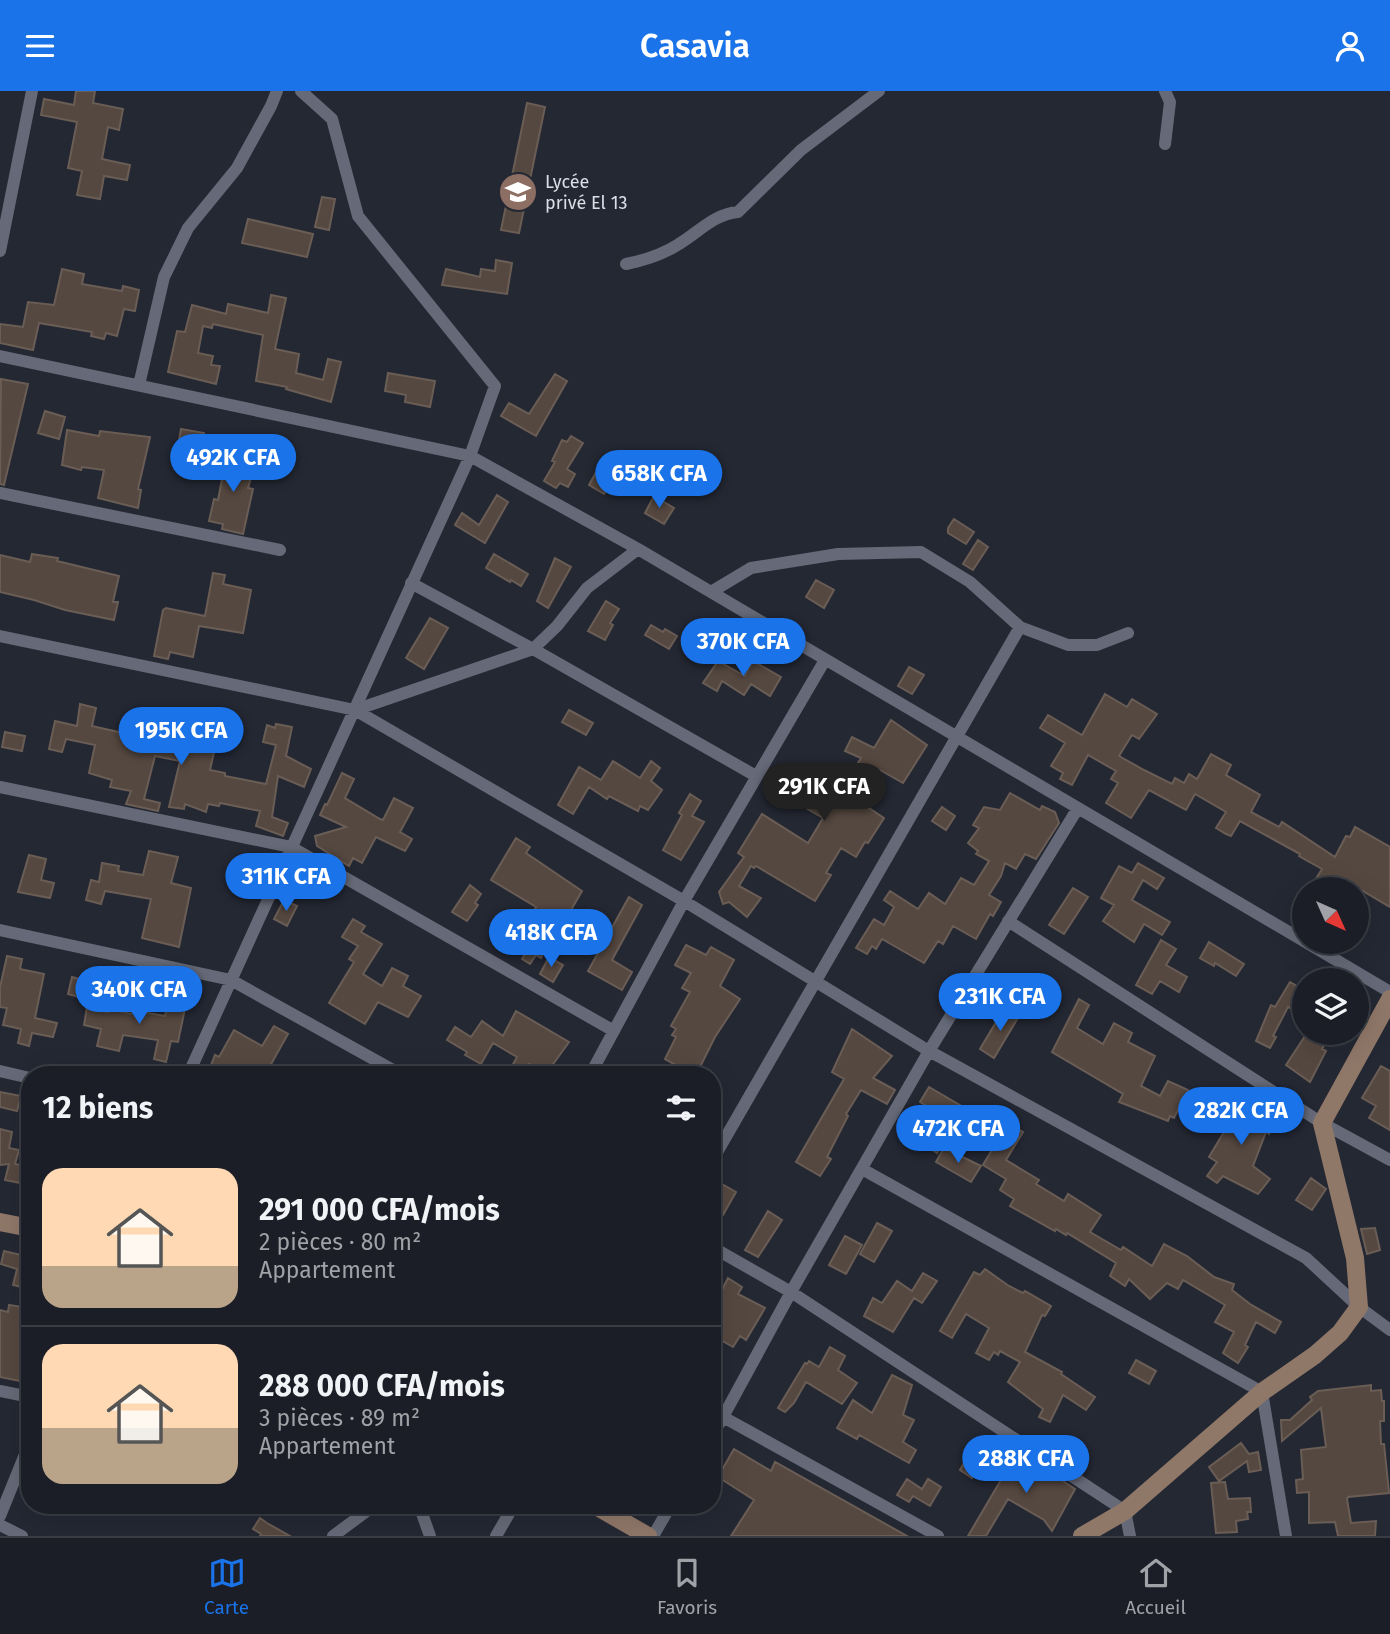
<!DOCTYPE html>
<html lang="fr">
<meta charset="utf-8">
<style>
body{margin:0;font-family:"Fira Sans",sans-serif;background:#282b32;color:#f1f3f6;height:100vh;display:flex;flex-direction:column;font-size:26px;white-space:nowrap}
*{box-sizing:border-box;margin:0}
p{font-size:23px;color:#a0a2a7}
.icon{flex:none;width:38px;height:38px;fill:none;stroke:currentColor;stroke-width:2;stroke-linecap:round;stroke-linejoin:round}
.map{position:relative;flex:1;overflow:hidden}
.details{position:absolute;left:21px;top:975px;width:700px;height:448px;display:flex;flex-direction:column;background:#1b1e26;border-radius:28px;box-shadow:0 7px 28px #0002,0 0 0 2px #393c43}
.details>*{flex:none}
.needle{width:46px;rotate:135deg}
.buttons{position:absolute;left:1292px;top:786px;display:grid;gap:14px}
.buttons a{display:grid;place-items:center;width:77px;height:77px;border-radius:50%;background:#1b1e26;box-shadow:0 7px 28px #0002,0 0 0 2px #393c43;font-size:35px}
.price{position:absolute;translate:-50% -60px;padding:0 16px;border-radius:24px;background:#1a73e8;color:#fff;font-size:23px;line-height:46px;filter:drop-shadow(0 2px 4px #0008)}
.price::after{content:'';position:absolute;left:50%;top:42px;width:21px;height:16px;margin-left:-10px;background:inherit;clip-path:polygon(0 0,100% 0,50% 100%)}
.price.active{background:#222;color:#fff}
ul{padding:0;list-style:none}
li{display:flex;align-items:center;gap:21px;height:175px;padding:0 21px}
li+li{border-top:2px solid #393c43}
li span{display:grid;place-items:center;flex:none;width:196px;height:140px;border-radius:21px;color:#555}
li>.icon{margin-inline-start:auto}
span .icon{width:84px;height:84px;fill:#fffc;stroke-width:1}
li b{font-size:30px}
h2{display:flex;justify-content:space-between;align-items:center;height:84px;padding:0 21px;font-size:30px}
header{display:flex;justify-content:space-between;align-items:center;height:91px;padding:0 21px;background:#1a73e8;color:#fff;font-size:32px;font-weight:600}
.tab-bar{display:flex;justify-content:space-around;align-items:center;height:98px;border-top:2px solid #393c43;background:#1b1e26;font-size:19px;color:#a0a2a7}
.tab-bar a{display:grid;justify-items:center;gap:4px}
.tab-bar .active{color:#1a73e8}
.map>svg:first-child{display:block}
.building{fill:#554840;stroke:#6a5d55;stroke-width:2}
.lines{fill:none;stroke-linecap:round;stroke-linejoin:round}
.street{stroke:#666a78;stroke-width:12}
.secondary{stroke:#907869;stroke-width:18}
.labels{text-anchor:middle;stroke-width:6;stroke-linejoin:round;paint-order:stroke}
.poi-label{font-size:18px;fill:#dcdfe7;stroke:#242833;text-anchor:start}
</style>
<header><svg class="icon" aria-label="menu" viewBox="0 0 24 24"><path d="M4 6h16M4 12h16M4 18h16"/></svg>Casavia<svg class="icon" aria-label="person" viewBox="0 0 24 24"><circle cx="12" cy="8" r="4"/><path d="M4 21q1-7 8-7t8 7"/></svg></header>
<div class="map">
<svg width="1390" height="1445" viewBox="0 0 1390 1445">
<rect width="100%" height="100%" fill="#242833"/>
<!-- building -->
<path class="building" d="M76 0H95L93 12 123 18 119 39 108 36 102 68 130 74 127 89 104 85 100 108 77 104 82 80 68 77 77 31 41 24 44 8 74 14Z
M527 12 545 16 519 142 501 139Z
M322 106 335 108 329 139 315 136Z
M248 128 313 143 307 166 242 152Z
M496 169 512 172 507 203 442 194 446 178 480 186 481 178 495 180Z
M62 178 84 183 82 193 122 200 123 195 139 199 135 220 124 218 117 245 106 242 104 248 91 245 92 241 39 232 33 259 0 252V233L23 236 28 211 54 214Z
M271 204 286 207 275 258 299 263 296 282 323 289 328 268 341 271 331 311 286 298 287 296 256 290 263 244 213 233 212 237 203 235 198 262 213 265 211 274 220 275 216 293 168 281 177 240 185 241 192 214 226 223 228 213 268 222Z
M388 282 435 290 430 316 405 311 406 304 385 300Z
M555 283 567 290 536 345 501 325 509 312 529 323Z
M1 288 28 293 4 394 0 393Z
M45 320 65 326 59 348 38 342Z
M181 338 204 342 202 355 206 356 201 375 175 373Z
M67 339 99 345 100 340 150 346 138 398 141 399 138 417 98 407 104 379 82 376 81 379 62 374Z
M571 345 583 352 567 378 575 383 568 396 560 392 556 397 544 390 555 371 552 370 562 349 567 351Z
M224 360 236 362 235 368 255 373 248 397 253 398 243 443 222 438 223 433 209 430 214 408 218 409 223 383 219 382Z
M604 367 620 376 604 403 589 394Z
M497 404 508 411 485 452 455 434 462 422 479 434Z
M654 405 674 417 664 433 645 422Z
M954 428 974 441 966 453 948 442V437Z
M978 449 988 456 973 479 963 473Z
M32 463 58 467 57 470 119 485 113 511H118L114 529 65 519 34 509 0 501V464L30 471Z
M494 463 528 483 521 495 511 489 510 491 486 477Z
M555 467 571 476 548 517 537 510Z
M213 482 225 484 223 493 251 499 243 542 199 535 193 566 170 561 168 568 154 565 163 519 166 517 205 525Z
M816 489 834 499 824 517 806 506Z
M606 510 619 518 610 532 613 534 605 549 588 540Z
M430 527 448 537 424 578 406 567Z
M651 534 663 541 665 538 677 545 669 558 645 544Z
M718 570 745 585 753 570 781 586 770 605 751 593 744 604 722 590 717 600 703 592Z
M909 576 924 584 912 603 898 595Z
M1105 603 1127 616 1132 608 1157 623 1139 648 1132 644 1119 665 1144 679 1172 693 1175 687 1184 692 1189 683 1197 688 1211 663 1231 674 1226 684 1260 704 1251 721 1279 736 1282 731 1335 766 1346 745 1350 746 1355 736 1390 756V816L1351 793 1348 798H1325L1314 791 1322 778 1299 765 1300 763 1240 730 1231 745 1226 743 1216 737 1226 721 1195 703 1186 719 1149 699 1131 727 1106 712 1118 692 1111 688 1116 680 1088 664 1072 694 1060 688 1063 682 1051 675 1065 652 1040 637 1048 624 1082 644Z
M80 613 96 617 92 635 123 642 126 630 139 633 136 647 162 654 168 620 182 623 176 653 214 661 210 679 225 682V685L266 693 276 654 263 651 267 634 275 637 276 633 292 636 286 665 311 678 304 696 278 685 272 726 288 732 283 745 256 735 260 720 220 712 219 715 208 713 206 721 185 713 184 718 169 716 180 670 155 665 144 708 160 712 158 720 126 713 131 700 110 696 112 689 89 682 95 654 66 648 62 661 49 658 55 630 77 635Z
M569 619 593 632 586 644 562 631Z
M891 629 927 654 903 692 880 679 860 711 884 727 868 752 865 751 856 766 841 757 826 782 831 784 815 810 756 775 754 777 751 775 739 795 761 807 747 826 729 811 723 813 719 801 744 766 738 762 762 723 808 752 823 727 804 716 810 707 806 704 818 684 842 698 861 667 845 660 852 646 874 657Z
M5 641 25 645 22 660 2 656Z
M613 670 640 687 651 670 660 677 651 690 662 699 648 719 640 715 638 720 609 705 607 708 589 696 573 723 558 714 579 676 601 689Z
M342 682 354 688 345 707 380 728 383 729 394 707 413 717 400 741 412 748 405 760 376 746 362 772 353 767 349 775 317 755 315 745 346 736 320 724 325 713 327 714Z
M1010 702 1040 719 1042 715 1055 721 1059 732 1036 768 1025 763 1016 778 1005 772 1001 785 989 804 1001 811 993 825 990 823 976 848 953 835 943 853 938 850 924 872 882 848 876 858 872 855 867 863 856 857 874 828 884 834 894 816 884 809 890 800 918 818 929 802 945 813 961 787 974 794 989 770 976 763 978 760 968 752 979 737 973 734 984 716 1000 719Z
M690 703 701 710 692 725 704 731 681 769 663 759 682 724 679 722Z
M942 716 955 725 946 739 932 730Z
M516 747 530 756 526 762 582 800 563 833 557 830 544 851 548 853 541 867 536 864 530 873 522 868 537 842 525 834 536 816 491 789Z
M149 760 178 766 171 792 191 797 179 856 142 847 151 808 105 800 101 813 86 809 91 789 99 791 102 772 119 775 118 780 143 784Z
M29 764 46 768 41 789 54 792 50 807 18 801Z
M1138 772 1164 787 1157 798 1143 789 1132 809 1170 831 1162 844 1144 833 1134 851 1103 830 1114 814 1101 807 1119 775 1132 782Z
M470 794 481 803 475 812 478 814 467 830 452 821Z
M1073 797 1088 806 1064 843 1049 834Z
M629 806 642 814 612 869 632 881 622 899 588 880Z
M284 809 297 815 287 835 274 828Z
M353 828 365 835 361 841 382 853 363 883 382 895 392 877 408 885 403 895 421 905 408 926 378 911 365 933 329 912 354 871 349 868 358 855 342 846Z
M1161 849 1176 858 1166 874 1187 886 1179 901 1160 890 1152 903 1136 894Z
M1209 851 1244 873 1236 885 1215 872 1214 875 1200 867Z
M686 854 706 864 711 856 734 869 720 895 740 908 715 946 696 984H675L679 976 665 968 676 946 672 944 676 938 671 935 690 901 682 897 691 882 675 874Z
M7 865 22 868 20 878 44 883 35 927 57 932 53 946 32 942 29 955 18 952 21 938 3 934 7 917 0 916V896Z
M549 866 563 874 553 891 540 883Z
M72 886 87 890 83 907 68 903Z
M1290 891 1304 899V925L1288 916 1273 945 1276 946 1270 957 1256 950 1271 914 1275 916Z
M169 904 187 908 178 951 171 950 166 971 154 968 158 949 123 944 119 960 97 955 101 938 84 934 87 916 108 921 109 917 131 923 133 913 144 914 143 921 165 925Z
M1079 908 1089 914 1077 937 1103 953 1114 932 1132 942 1128 951 1155 965 1141 995 1160 1005 1168 990 1188 999 1174 1027 1170 1025 1168 1030 1119 1011 1123 1003 1052 961Z
M1005 916 1019 925 994 967 980 958Z
M516 920 569 951 546 983 529 973 523 984H507L517 966 493 952 481 973 465 964 467 961 447 949 455 936 471 946 482 930 503 945Z
M274 935 288 943 265 984H207L215 964 219 966 234 939 262 955Z
M852 938 892 965 873 987 895 999 887 1013 861 999 846 1023 848 1025 827 1066 831 1068 820 1085 796 1071 844 988 832 981Z
M1307 942H1321L1329 946 1322 958 1326 960 1310 991 1286 974Z
M1381 975 1390 980V1039L1369 1027 1376 1015 1362 1007Z
M929 996 965 1017 937 1062 925 1054 942 1024 920 1011Z
M0 1001 21 1005 17 1020 0 1016Z
M1268 1012 1282 1018 1269 1043 1266 1041 1253 1075 1270 1088 1258 1103 1223 1085 1217 1092 1207 1085 1217 1071 1209 1066 1224 1041 1208 1033 1217 1016 1226 1020 1228 1017 1238 1022 1234 1030 1238 1032 1244 1025 1258 1032Z
M1008 1032 1023 1041 1006 1069 1039 1089 1036 1093 1064 1110 1068 1103 1101 1124 1090 1141 1121 1159 1123 1156 1152 1175 1164 1153 1187 1165 1214 1186 1234 1193 1232 1199 1250 1213 1281 1231 1275 1242 1256 1231 1245 1254 1248 1256 1238 1272 1223 1262 1234 1241 1215 1231 1225 1214 1183 1189 1178 1198 1167 1192 1150 1208 1129 1188 1125 1195 1110 1185 1116 1172 1067 1142 1066 1144 1056 1138 1055 1140 1010 1115 1014 1108 1000 1099 1006 1088 983 1074Z
M0 1038 12 1041 9 1057 19 1059 15 1073 30 1076V1094L5 1089 9 1073 0 1074Z
M944 1057 981 1075 971 1091 936 1071Z
M1311 1087 1326 1098 1312 1119 1296 1109Z
M722 1093 736 1101 723 1124 712 1118V1111Z
M768 1120 782 1129 758 1166 745 1159Z
M877 1132 892 1140 874 1171 860 1163Z
M1375 1137 1380 1159 1367 1163 1361 1138Z
M845 1145 862 1154 846 1183 829 1174Z
M4 1160 30 1166V1198L13 1194 17 1178 1 1173Z
M985 1178 1009 1195 1023 1202 1025 1200 1051 1215 1045 1225 1042 1224 1025 1261 1062 1281 1061 1283 1095 1306 1086 1319 1063 1304 1050 1331 1039 1326 1043 1318 1008 1291 1020 1271 1000 1260 998 1264 994 1261 989 1269 976 1262 989 1237 966 1223 952 1247 940 1240 974 1181 980 1184Z
M923 1182 937 1190 922 1212 914 1207 893 1241 864 1225 873 1207 882 1212 897 1190 912 1200Z
M728 1187 742 1196 738 1203 765 1217 746 1249 740 1245 733 1256 712 1244V1219Z
M9 1214 30 1217V1292L0 1286V1219L8 1221Z
M830 1256 845 1265 838 1279 857 1292 842 1313 806 1291 794 1312 785 1321 778 1317 805 1272 807 1273 809 1270 819 1276Z
M1136 1269 1156 1280 1149 1293 1129 1282Z
M892 1284 912 1294 903 1324 914 1329 903 1351 916 1359 909 1372 859 1344 857 1348 837 1337 853 1309 872 1322Z
M1371 1294V1300L1381 1299 1382 1310H1384V1330H1380L1381 1353H1384L1389 1402 1348 1406 1347 1408 1351 1432 1376 1430 1375 1445H1338L1335 1431 1309 1432V1401L1297 1402 1296 1389 1303 1388 1301 1359 1326 1356 1321 1317 1282 1350 1281 1329H1290L1312 1309 1310 1306 1318 1300Z
M1241 1352 1249 1363 1258 1361 1261 1379 1249 1381 1247 1370 1219 1390 1209 1376Z
M973 1356 989 1364 982 1379 978 1377 972 1387 960 1379Z
M734 1358 771 1380 775 1371 907 1445H731L754 1409 718 1386Z
M1018 1360 1075 1398 1052 1440 1044 1429 1008 1408 986 1445H968Z
M907 1388 922 1398 928 1388 941 1396 930 1415 913 1405 909 1411 897 1404Z
M1225 1391 1228 1408 1250 1407 1251 1421H1247L1248 1428 1236 1430 1237 1441 1216 1442 1211 1392Z
M260 1427 267 1432 290 1445H260L261 1443 253 1438Z"/>
<g class="lines">
<!-- street -->
<path class="street" d="M1165 0 1170 11 1165 53
M0 160 32 0
M626 173C646 169 662 164 679 153 699 141 714 123 738 121L801 59 879 0
M0 265 470 365 638 458 1078 717 929 960 1306 1167 1359 1216 1390 1239
M139 294 164 186 188 137 237 77 271 15 277 0
M0 402 280 459
M411 492 533 558 756 685
M711 501 751 477 838 463 921 461 970 491 1020 536 1068 554H1097L1128 542
M0 545 355 619 684 810 929 960 791 1201 723 1326
M355 619 533 558 557 535 587 497 638 458
M0 696 291 756 614 940
M1078 717 1304 850
M1008 830 1322 1032 1390 1069
M0 839 231 889 402 984
M1304 850 1390 901
M0 980 30 987
M188 984 470 365 495 295 358 125 332 28 301 0
M590 984 684 810 825 569
M712 1070 1020 536
M862 1078 1262 1301 1286 1445
M712 1156 791 1201 1125 1420 1130 1445
M0 1300 30 1306
M712 1344 723 1326 938 1445
M419 1414 430 1445
M0 1425 30 1351
M0 1434 22 1445
M333 1445 375 1414
M496 1445 514 1414
M653 1445 671 1414"/>
<!-- secondary -->
<path class="secondary" d="M0 1131 30 1137
M594 1414 648 1445
M1082 1445 1125 1420 1262 1301 1315 1264 1340 1242 1359 1216 1355 1167 1322 1032 1390 908"/>
</g>
<!-- icons -->
<defs>
<symbol id="university-disc" viewBox="-11 -11 22 22"><circle r="9.5" fill="#8d6e63" stroke="#242833"/><path d="M0-5L7-2L0 1L-7-2ZM-4 1L0 2.5L4 1V4Q0 6-4 4Z" fill="#fff"/></symbol>
</defs>
<g fill-rule="evenodd">
<use href="#university-disc" x="496" y="79" width="44" height="44"/>
</g>
<g class="labels">
<!-- poi labels -->
<g class="poi-label">
<text x="545" y="97">Lycée<tspan x="545" dy="21">privé El 13</tspan></text>
</g>
</g>
</svg>
<div class="buttons">
<a><svg class="needle" viewBox="-14 -14 28 28"><path d="M0-13l5 13h-10z" fill="#e53935"/><path d="M0 13l5-13h-10z" fill="#a0a2a7"/></svg></a>
<a><svg class="icon" aria-label="layers" viewBox="0 0 24 24"><path d="M12 4l9 5-9 5-9-5zM3 14l9 5 9-5"/></svg></a>
</div>
<b class="price" style="left:233px;top:403px">492K CFA</b>
<b class="price" style="left:659px;top:419px">658K CFA</b>
<b class="price" style="left:743px;top:587px">370K CFA</b>
<b class="price" style="left:181px;top:676px">195K CFA</b>
<b class="price active" style="left:824px;top:732px">291K CFA</b>
<b class="price" style="left:286px;top:822px">311K CFA</b>
<b class="price" style="left:551px;top:878px">418K CFA</b>
<b class="price" style="left:139px;top:935px">340K CFA</b>
<b class="price" style="left:1000px;top:942px">231K CFA</b>
<b class="price" style="left:1241px;top:1056px">282K CFA</b>
<b class="price" style="left:958px;top:1074px">472K CFA</b>
<b class="price" style="left:1026px;top:1404px">288K CFA</b>
<section class="details">
<h2>12 biens<svg class="icon" aria-label="filters" viewBox="0 0 24 24"><path d="M4 7h16M4 17h16"/><circle cx="9" cy="7" r="2"/><circle cx="15" cy="17" r="2"/></svg></h2>
<ul>
<li><span style="background:linear-gradient(#ffd9b3 70%,#b9a48a 0)"><svg class="icon" aria-label="home" viewBox="0 0 24 24"><path d="M3 11l9-7 9 7M6 9v11h12V9"/></svg></span><div><b>291 000 CFA/mois</b><p>2 pièces · 80 m²</p><p>Appartement</p></div></li>
<li><span style="background:linear-gradient(#ffd9b3 60%,#b9a48a 0)"><svg class="icon" aria-label="home" viewBox="0 0 24 24"><path d="M3 11l9-7 9 7M6 9v11h12V9"/></svg></span><div><b>288 000 CFA/mois</b><p>3 pièces · 89 m²</p><p>Appartement</p></div></li>
</ul>
</section>
</div>
<nav class="tab-bar">
<a class="active"><svg class="icon" aria-label="map" viewBox="0 0 24 24"><path d="M3 6l6-2 6 2 6-2v14l-6 2-6-2-6 2zM9 4v14M15 6v14"/></svg>Carte</a>
<a><svg class="icon" aria-label="saved" viewBox="0 0 24 24"><path d="M7 4h10v16l-5-4-5 4z"/></svg>Favoris</a>
<a><svg class="icon" aria-label="home" viewBox="0 0 24 24"><path d="M3 11l9-7 9 7M6 9v11h12V9"/></svg>Accueil</a>
</nav>
